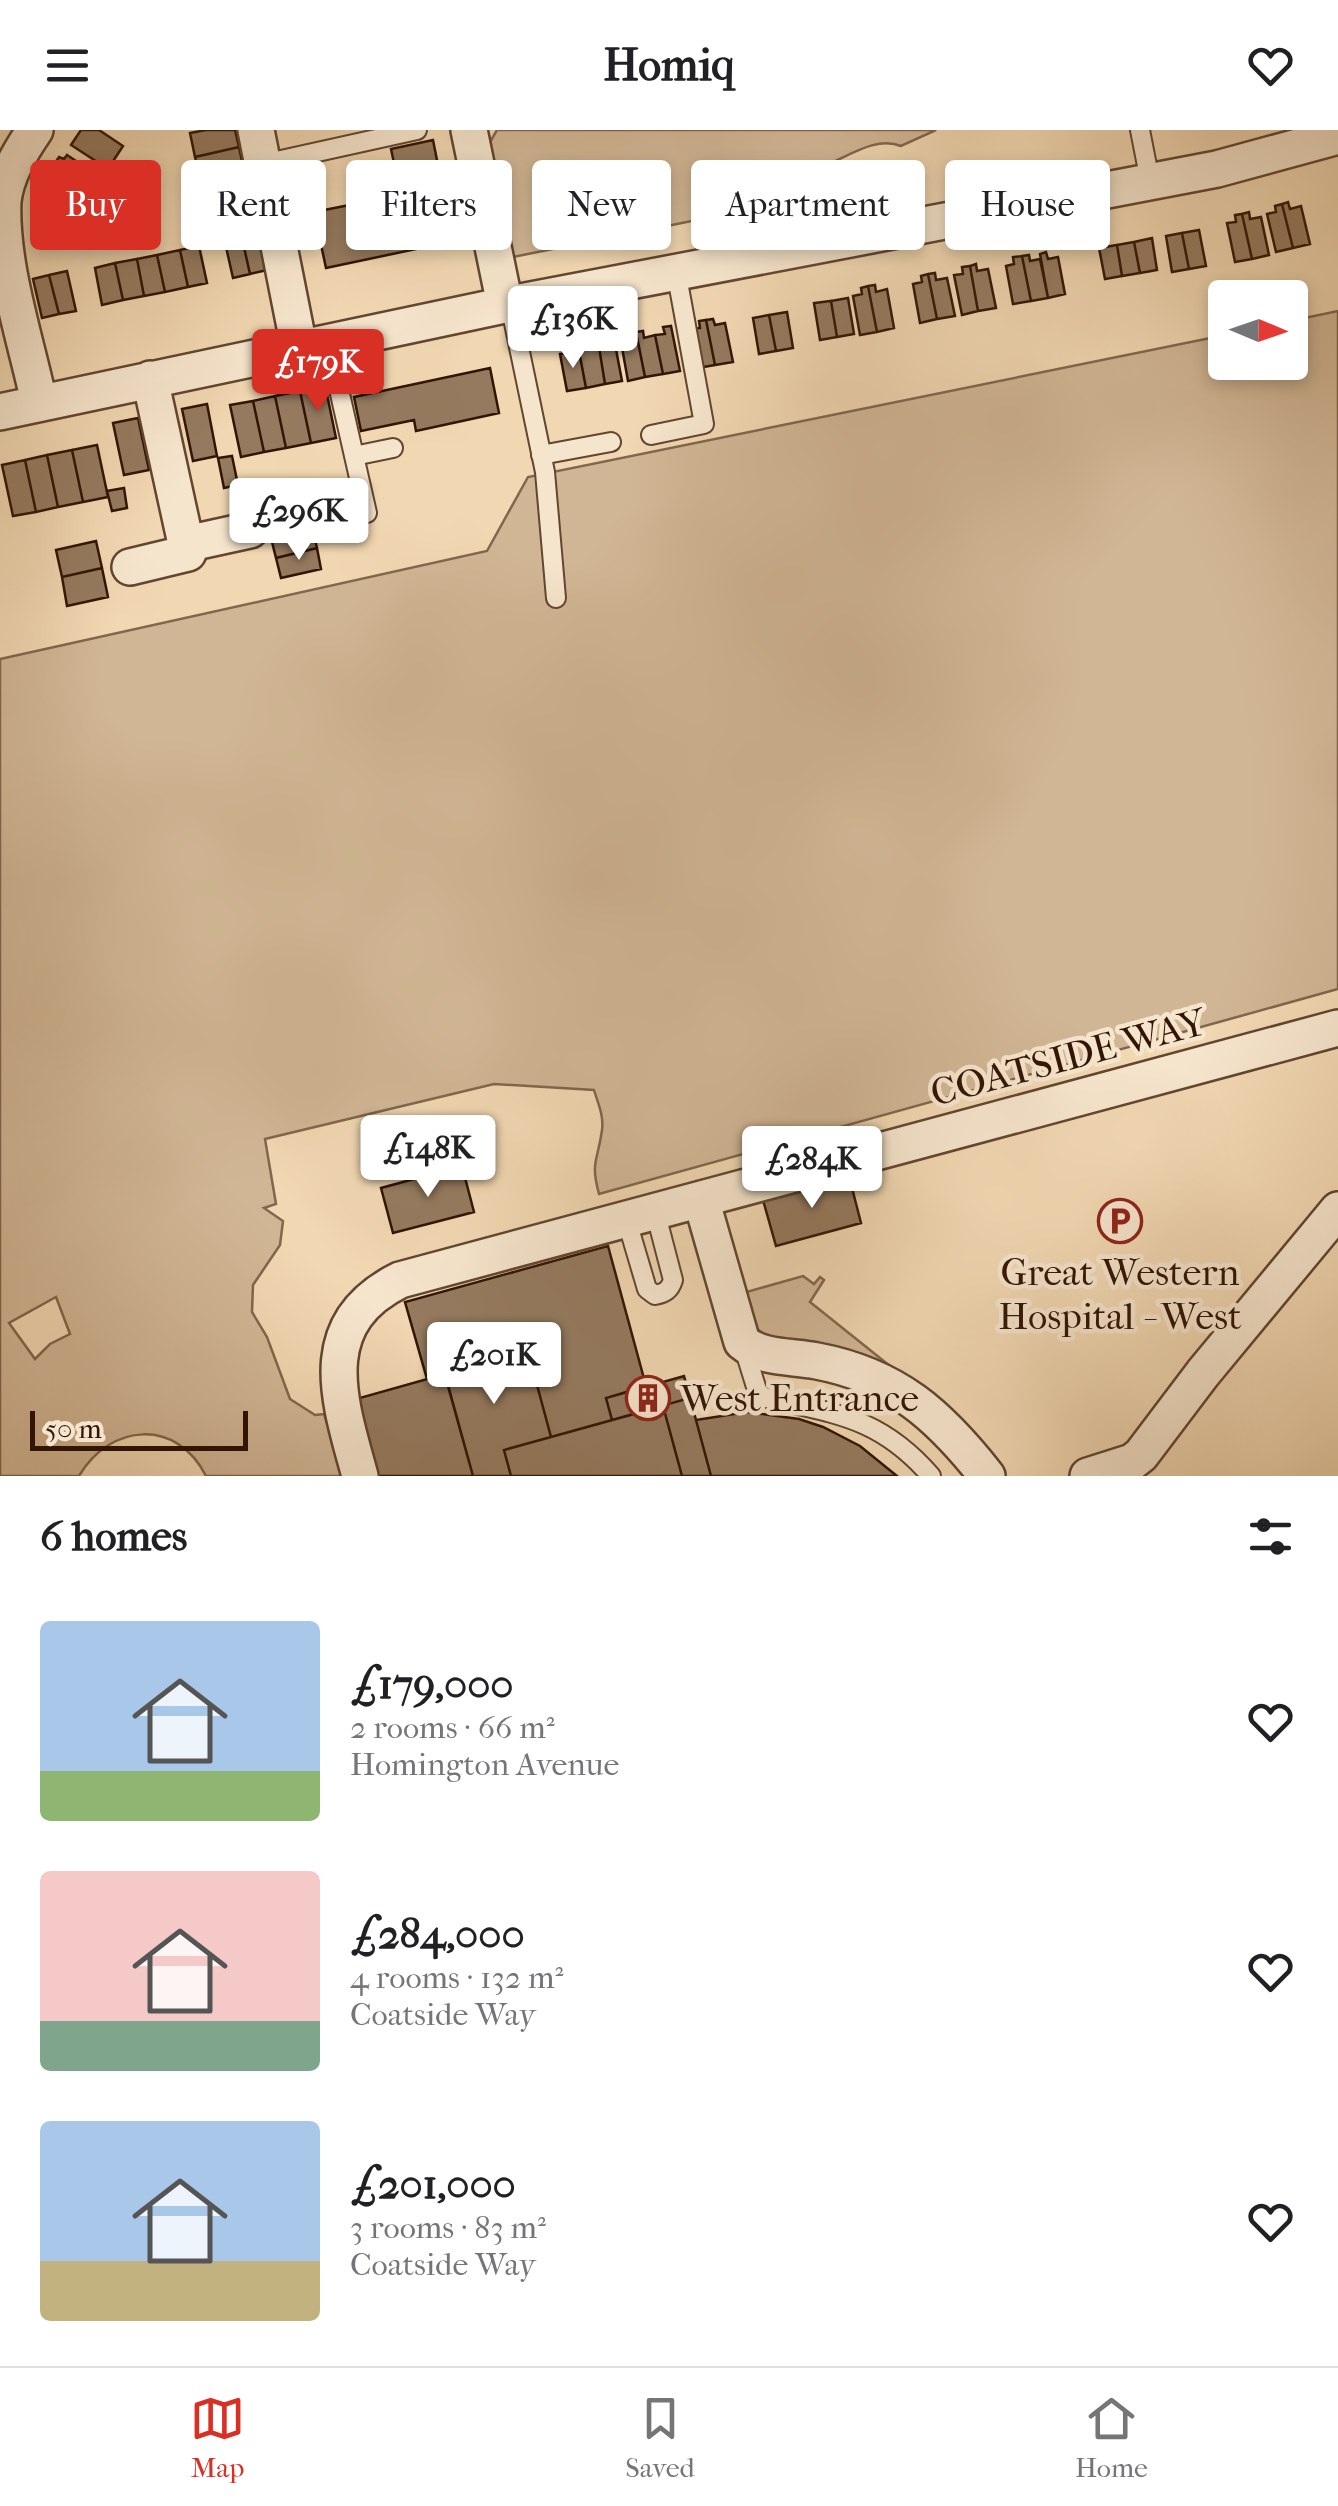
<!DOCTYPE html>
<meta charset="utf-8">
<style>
body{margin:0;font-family:"IM FELL French Canon",serif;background:#f2f2f2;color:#202124;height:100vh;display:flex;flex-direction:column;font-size:38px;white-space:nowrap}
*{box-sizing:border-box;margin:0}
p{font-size:32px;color:#757577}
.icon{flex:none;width:55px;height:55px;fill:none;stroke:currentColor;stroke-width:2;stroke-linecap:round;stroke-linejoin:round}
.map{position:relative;height:1346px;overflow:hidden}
.sheet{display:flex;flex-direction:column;background:#fff;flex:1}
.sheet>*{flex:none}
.hud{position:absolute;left:30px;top:30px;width:1280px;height:90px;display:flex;gap:20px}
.needle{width:65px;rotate:92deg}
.fabs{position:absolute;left:1208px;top:150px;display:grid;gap:20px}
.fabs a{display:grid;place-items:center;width:100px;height:100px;border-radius:10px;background:#fff;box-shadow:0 5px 15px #0003;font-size:50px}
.scale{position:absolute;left:30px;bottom:25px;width:218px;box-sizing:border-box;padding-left:10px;border:5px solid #321505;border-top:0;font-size:28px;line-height:35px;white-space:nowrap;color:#321505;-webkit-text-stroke:8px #f6e5cd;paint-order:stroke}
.price{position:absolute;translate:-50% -85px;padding:0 22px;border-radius:10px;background:#fff;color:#222;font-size:32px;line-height:65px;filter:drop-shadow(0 2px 5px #0008)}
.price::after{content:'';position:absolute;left:50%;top:60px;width:30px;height:22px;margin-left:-15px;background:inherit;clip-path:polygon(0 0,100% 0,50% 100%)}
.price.active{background:#d93025;color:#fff}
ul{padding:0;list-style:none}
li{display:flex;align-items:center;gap:30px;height:250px;padding:0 40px}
li span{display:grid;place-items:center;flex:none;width:280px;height:200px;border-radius:10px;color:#555}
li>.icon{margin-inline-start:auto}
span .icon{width:120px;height:120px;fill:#fffc;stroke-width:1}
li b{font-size:42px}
h2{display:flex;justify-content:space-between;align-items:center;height:120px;padding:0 40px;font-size:42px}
.chip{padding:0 35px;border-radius:10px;background:#fff;box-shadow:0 5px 15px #0003;font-size:35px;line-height:90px}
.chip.active{background:#d93025;color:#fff}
header{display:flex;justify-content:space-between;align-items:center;height:130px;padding:0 40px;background:#fff;font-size:45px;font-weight:700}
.tabs{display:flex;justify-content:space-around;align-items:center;height:140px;border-top:2px solid #e0e0e0;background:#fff;font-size:28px;color:#757577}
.tabs a{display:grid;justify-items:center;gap:5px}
.tabs .active{color:#d93025}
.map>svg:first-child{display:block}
.green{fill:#d1b695;stroke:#82664d;stroke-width:2.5;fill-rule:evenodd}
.building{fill:#957a5f;stroke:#321505;stroke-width:2.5}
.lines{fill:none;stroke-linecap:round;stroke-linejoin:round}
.service-casing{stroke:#624630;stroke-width:22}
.minor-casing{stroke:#624630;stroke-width:40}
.service{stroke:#f6e5cd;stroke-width:18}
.minor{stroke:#f6e5cd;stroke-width:35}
.labels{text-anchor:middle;stroke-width:9;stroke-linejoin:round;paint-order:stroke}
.street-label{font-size:38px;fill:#321505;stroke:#f6e5cd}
.poi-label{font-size:38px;fill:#321505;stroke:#f6e5cd}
</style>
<header><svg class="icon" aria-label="menu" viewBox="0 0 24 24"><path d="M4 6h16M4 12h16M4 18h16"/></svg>Homiq<svg class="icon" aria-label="heart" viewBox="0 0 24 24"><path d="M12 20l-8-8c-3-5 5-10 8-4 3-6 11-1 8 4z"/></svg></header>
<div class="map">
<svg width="1338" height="1346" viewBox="0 0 1338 1346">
<rect width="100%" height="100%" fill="#f1d7b2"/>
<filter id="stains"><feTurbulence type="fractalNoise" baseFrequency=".002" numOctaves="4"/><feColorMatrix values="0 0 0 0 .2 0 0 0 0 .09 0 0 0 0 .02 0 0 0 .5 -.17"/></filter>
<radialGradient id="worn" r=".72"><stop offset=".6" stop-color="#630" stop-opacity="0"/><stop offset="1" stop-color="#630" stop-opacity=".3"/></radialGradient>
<!-- green -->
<path class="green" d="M497 0H936L901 16C863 0 819 57 769 45L776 74 513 127 490 12Z
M1338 181V859L599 1064C590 1031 598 1031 602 1000 604 986 598 973 594 960L494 954 265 1009 276 1074 264 1078 283 1091 280 1115 253 1155 252 1182 267 1207 290 1269 315 1285 324 1284 345 1346H206C177 1288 110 1293 79 1346H0V529L487 421 528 347 1225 205V232H1290V191ZM56 1167 70 1204 50 1214 35 1229 9 1193Z
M803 1146 814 1154 820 1147 824 1150 810 1172 925 1264 768 1208 755 1197 743 1163Z"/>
<!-- building -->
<path class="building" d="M81 0H99L123 16 108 39 71 15Z
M206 0H235L239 17 195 27 190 3Z
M433 10 445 71 465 67 473 107 326 138 314 82 380 69 376 52 397 47 391 19Z
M239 17 244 41 201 51 195 27Z
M67 25 96 44 82 66 48 44 59 27 64 29Z
M54 58 81 75 73 88 46 71Z
M1288 72 1290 79 1301 76 1310 114 1293 118 1282 74Z
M1282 74 1293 118 1276 122 1267 84 1276 82 1275 76Z
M1249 82 1250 89 1261 87 1269 125 1252 129 1242 84Z
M1242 84 1252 129 1235 132 1227 93 1236 92 1235 85Z
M259 100 267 140 250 144 241 104Z
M1199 100 1206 136 1189 139 1182 103Z
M1182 103 1189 139 1172 142 1166 106Z
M241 104 250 144 233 148 224 108Z
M1152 108 1157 140 1140 143 1134 112Z
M1134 112 1140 143 1122 146 1117 115Z
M1117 115 1122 146 1105 149 1099 118Z
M199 116 207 153 188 157 180 120Z
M180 120 188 157 165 162 157 125Z
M1046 122 1048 129 1058 127 1065 164 1048 168 1040 124Z
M157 125 165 162 144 166 137 129Z
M1029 125 1030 131 1040 129 1048 168 1031 171 1022 126Z
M1022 126 1031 171 1013 174 1006 136 1014 134 1013 127Z
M137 129 144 166 123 170 115 133Z
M115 133 123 170 102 175 95 138Z
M976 134 977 141 988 139 996 178 978 181 970 136Z
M970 136 978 181 962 185 954 145 963 144 962 137Z
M67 141 76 181 59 184 49 145Z
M935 143 936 150 947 148 955 186 937 189 928 144Z
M928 144 937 189 920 193 913 154 922 152 921 146Z
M49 145 59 184 42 188 33 149Z
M875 155 876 162 887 159 894 198 877 202 868 156Z
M868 156 877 202 860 205 853 166 862 164 861 158Z
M848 168 854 204 837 207 831 171Z
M831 171 837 207 820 210 814 173Z
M787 182 793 218 776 221 769 185Z
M769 185 776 221 759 224 753 188Z
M713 189 715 195 725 193 733 232 715 235 706 190Z
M706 190 715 235 698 238 691 199 700 198 699 191Z
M671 196 680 241 663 244 655 205 665 204 663 197Z
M643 201 644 208 655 205 663 244 645 247 636 202Z
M636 202 645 247 628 251 621 212 630 210 629 204Z
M615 214 622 251 605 254 599 217Z
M599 217 605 254 586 258 579 221Z
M579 221 586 258 567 261 560 224Z
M490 238 499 283 416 301 414 290 361 301 354 267Z
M325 255 336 308 311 313 300 261Z
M300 261 311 313 286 318 275 266Z
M275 266 286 318 264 322 253 271Z
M253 271 264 322 241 327 230 275Z
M207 274 217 326 193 331 182 279Z
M138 288 149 340 124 345 113 293Z
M97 315 108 367 83 372 72 320Z
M72 320 83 372 58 377 47 325Z
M47 325 58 377 36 382 25 330Z
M232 326 238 355 224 358 218 328Z
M25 330 36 382 13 386 2 335Z
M124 358 127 378 112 381 107 361Z
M313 359 322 396 271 408 263 371Z
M312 398 317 418 276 428 271 408Z
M96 411 102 438 62 447 56 420Z
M317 418 321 439 281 448 276 428Z
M102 438 108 467 67 476 62 447Z
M462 1036 474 1082 393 1103 381 1058Z
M849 1046 861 1093 776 1116 763 1070Z
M608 1116 646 1256 606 1268 612 1290 551 1307 530 1229 506 1236 499 1214 441 1231 445 1244 427 1249 405 1172Z
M499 1214 506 1236 530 1229 551 1307 504 1320 511 1346H473L441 1231Z
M445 1244 473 1346H377L356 1269Z
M684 1246 696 1290 711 1346H682L663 1276 612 1290 606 1268Z
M684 1246 690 1268 612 1290 606 1268Z
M663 1276 682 1346H511L504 1320Z
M747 1282 799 1289 823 1297 860 1316 897 1346H711L696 1290Z"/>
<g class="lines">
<defs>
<path id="service" d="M1140 0 1150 51
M263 34 417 0
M510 174 545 342 556 468
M328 211 367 383
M651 305 704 294 676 141
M541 325 611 312
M354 326 393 318
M626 1088 647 1159 655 1165C665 1163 670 1160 673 1150L655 1081
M744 1218 757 1260 763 1267C834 1284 879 1286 931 1346"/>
<path id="minor" d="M35 0C20 22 6 45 3 71 0 134 26 211 39 272
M256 0 299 217
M469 0 505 175
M0 282 505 175 1217 39 1338 6
M186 414 250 400
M130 437 188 423 150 249
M701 1069 742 1212C762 1229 792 1226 817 1231 896 1246 939 1285 987 1346
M360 1346C340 1272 311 1194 400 1150L1338 898
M1088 1346 1132 1332 1141 1325 1203 1243 1338 1080"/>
</defs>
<!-- service casing -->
<use href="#service" class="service-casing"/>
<!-- minor casing -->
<use href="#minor" class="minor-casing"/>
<!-- service -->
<use href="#service" class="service"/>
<!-- minor -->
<use href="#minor" class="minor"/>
</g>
<!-- icons -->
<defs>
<symbol id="parking-ring" viewBox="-11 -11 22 22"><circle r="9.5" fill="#f6e5cd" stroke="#8f2418" stroke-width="1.5"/><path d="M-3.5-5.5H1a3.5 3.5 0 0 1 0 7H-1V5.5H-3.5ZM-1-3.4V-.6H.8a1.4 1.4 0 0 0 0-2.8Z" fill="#8f2418"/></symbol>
<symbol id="building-ring" viewBox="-11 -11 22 22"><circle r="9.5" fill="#f6e5cd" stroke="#8f2418" stroke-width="1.5"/><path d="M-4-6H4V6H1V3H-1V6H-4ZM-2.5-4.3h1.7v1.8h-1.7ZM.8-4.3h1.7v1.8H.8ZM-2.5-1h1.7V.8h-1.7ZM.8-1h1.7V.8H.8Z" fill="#8f2418"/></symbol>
</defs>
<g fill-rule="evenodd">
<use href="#parking-ring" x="1095" y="1066" width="50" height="50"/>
<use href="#building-ring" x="623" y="1243" width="50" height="50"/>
</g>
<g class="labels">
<!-- street labels -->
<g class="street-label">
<text transform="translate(1068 927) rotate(-15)" y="13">COATSIDE WAY</text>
</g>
<!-- poi labels -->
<g class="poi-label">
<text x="1120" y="1155">Great Western<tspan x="1120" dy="44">Hospital - West</tspan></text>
<text x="680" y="1281" text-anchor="start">West Entrance</text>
</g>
</g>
<rect width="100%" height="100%" filter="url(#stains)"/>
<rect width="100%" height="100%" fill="url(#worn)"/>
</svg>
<div class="fabs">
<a><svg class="needle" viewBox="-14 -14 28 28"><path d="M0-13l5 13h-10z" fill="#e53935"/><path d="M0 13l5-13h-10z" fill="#757577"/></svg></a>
</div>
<div class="scale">50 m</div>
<b class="price" style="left:573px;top:241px">£136K</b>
<b class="price active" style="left:318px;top:284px">£179K</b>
<b class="price" style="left:299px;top:433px">£296K</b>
<b class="price" style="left:428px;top:1070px">£148K</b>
<b class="price" style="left:812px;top:1081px">£284K</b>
<b class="price" style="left:494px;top:1277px">£201K</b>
<div class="hud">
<a class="chip active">Buy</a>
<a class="chip">Rent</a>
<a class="chip">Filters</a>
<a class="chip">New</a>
<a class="chip">Apartment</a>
<a class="chip">House</a>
</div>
</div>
<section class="sheet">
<h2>6 homes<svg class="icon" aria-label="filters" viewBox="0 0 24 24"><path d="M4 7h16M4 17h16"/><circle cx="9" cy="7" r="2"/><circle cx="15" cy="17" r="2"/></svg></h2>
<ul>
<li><span style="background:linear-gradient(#a9c7e8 75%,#8fb573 0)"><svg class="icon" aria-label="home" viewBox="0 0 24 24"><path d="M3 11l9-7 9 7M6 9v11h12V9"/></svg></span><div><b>£179,000</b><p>2 rooms · 66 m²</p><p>Homington Avenue</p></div><svg class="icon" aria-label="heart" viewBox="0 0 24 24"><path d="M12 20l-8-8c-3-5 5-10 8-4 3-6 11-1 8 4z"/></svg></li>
<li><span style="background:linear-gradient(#f6c9c9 75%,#7fa58c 0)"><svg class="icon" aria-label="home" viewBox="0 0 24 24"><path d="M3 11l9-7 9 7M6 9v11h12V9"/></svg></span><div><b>£284,000</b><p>4 rooms · 132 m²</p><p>Coatside Way</p></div><svg class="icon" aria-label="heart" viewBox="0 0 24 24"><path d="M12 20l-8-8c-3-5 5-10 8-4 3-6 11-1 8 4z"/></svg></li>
<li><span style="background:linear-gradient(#a9c7e8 70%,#c2b280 0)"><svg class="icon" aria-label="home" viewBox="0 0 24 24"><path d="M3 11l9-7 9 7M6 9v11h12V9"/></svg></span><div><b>£201,000</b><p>3 rooms · 83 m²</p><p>Coatside Way</p></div><svg class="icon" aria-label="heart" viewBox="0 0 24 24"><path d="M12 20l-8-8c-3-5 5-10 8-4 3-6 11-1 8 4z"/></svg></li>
</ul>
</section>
<nav class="tabs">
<a class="active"><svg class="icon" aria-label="map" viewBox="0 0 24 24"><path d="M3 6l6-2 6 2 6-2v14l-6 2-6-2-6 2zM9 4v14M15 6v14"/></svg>Map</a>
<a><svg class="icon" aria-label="saved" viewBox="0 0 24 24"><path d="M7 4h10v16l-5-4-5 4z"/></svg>Saved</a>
<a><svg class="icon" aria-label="home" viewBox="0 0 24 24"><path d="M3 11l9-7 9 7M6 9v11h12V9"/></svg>Home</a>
</nav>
